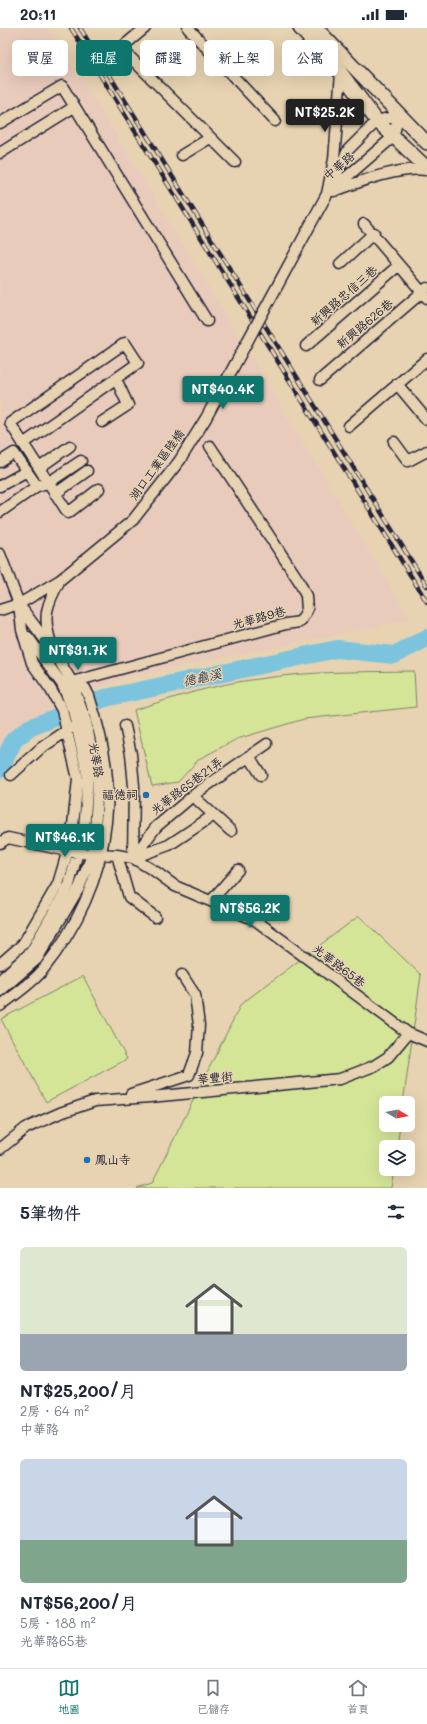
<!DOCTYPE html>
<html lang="zh-TW">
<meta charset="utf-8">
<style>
body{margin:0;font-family:Mali,"LXGW WenKai TC",sans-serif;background:#f2f2f3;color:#1f2937;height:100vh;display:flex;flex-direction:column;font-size:15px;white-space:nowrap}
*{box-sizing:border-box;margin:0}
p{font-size:13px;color:#747a83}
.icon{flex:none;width:22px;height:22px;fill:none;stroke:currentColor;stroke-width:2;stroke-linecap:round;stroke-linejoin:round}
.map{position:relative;height:1160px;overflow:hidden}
.panel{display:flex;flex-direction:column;background:#fff;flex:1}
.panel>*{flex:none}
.guide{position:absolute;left:12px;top:12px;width:403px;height:36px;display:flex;gap:8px}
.needle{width:26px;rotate:100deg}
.controls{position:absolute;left:379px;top:1068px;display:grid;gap:8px}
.controls a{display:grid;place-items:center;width:36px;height:36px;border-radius:6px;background:#fff;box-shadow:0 4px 16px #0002;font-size:20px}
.price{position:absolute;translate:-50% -34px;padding:0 9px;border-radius:4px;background:#0f766e;color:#fff;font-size:13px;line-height:26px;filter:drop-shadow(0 1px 2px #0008)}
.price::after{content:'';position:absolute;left:50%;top:24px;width:12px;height:9px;margin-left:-6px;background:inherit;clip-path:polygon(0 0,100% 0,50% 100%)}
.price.current{background:#222;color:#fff}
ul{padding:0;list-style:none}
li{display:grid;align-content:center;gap:8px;height:212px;padding:0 20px}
li span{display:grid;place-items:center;height:124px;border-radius:6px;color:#555}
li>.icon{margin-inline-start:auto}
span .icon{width:72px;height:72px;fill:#fffc;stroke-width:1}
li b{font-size:17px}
h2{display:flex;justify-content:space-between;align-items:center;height:48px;padding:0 20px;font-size:17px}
.pill{padding:0 14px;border-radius:6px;background:#fff;box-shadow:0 4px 16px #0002;font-size:14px;line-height:36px}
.pill.current{background:#0f766e;color:#fff}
.status{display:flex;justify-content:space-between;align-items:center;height:28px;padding:0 20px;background:#fff;direction:ltr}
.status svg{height:11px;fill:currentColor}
.menu{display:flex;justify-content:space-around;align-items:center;height:56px;border-top:1px solid #e0e1e3;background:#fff;font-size:11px;color:#747a83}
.menu a{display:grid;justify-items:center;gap:2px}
.menu .current{color:#0f766e}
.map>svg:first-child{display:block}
.built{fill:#e9cbbb}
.green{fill:#d4e598;stroke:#7b846a}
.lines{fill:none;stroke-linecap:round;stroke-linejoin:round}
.river{stroke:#7cc4dd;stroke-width:18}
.minor-casing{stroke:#22223b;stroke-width:13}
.major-casing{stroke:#22223b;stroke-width:16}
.minor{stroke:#e7d3b1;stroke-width:10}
.major{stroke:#e7d3b1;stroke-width:13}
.rail-casing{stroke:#22223b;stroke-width:4.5}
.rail{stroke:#e7d3b1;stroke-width:3;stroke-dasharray:9;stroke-linecap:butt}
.minor-bridge-casing{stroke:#22223b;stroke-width:13;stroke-linecap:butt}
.minor-bridge{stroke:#e7d3b1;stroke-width:10}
.poi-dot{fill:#1f6fb2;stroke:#e7d3b1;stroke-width:1.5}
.labels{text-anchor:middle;stroke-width:3;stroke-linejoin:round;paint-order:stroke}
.street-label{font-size:12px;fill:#22223b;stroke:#e7d3b1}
.poi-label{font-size:12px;fill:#22223b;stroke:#e7d3b1;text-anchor:end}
.water-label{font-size:13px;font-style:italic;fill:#34425b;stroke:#e7d3b1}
</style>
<div class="status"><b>20:11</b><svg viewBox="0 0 49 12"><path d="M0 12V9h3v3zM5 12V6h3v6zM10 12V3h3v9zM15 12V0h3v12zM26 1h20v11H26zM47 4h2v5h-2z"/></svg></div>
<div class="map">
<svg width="427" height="1160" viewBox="0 0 427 1160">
<rect width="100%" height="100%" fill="#e7d3b1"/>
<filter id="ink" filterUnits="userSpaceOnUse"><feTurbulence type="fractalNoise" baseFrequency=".025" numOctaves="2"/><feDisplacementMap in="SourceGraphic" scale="8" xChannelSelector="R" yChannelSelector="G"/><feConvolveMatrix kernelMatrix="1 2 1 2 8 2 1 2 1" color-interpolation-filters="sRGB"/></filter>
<g filter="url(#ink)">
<!-- built -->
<path class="built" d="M0 0H48L105 88 411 592 122 650 15 698 0 727Z"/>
<!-- green -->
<path class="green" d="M414 643 416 679 304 691 237 711 199 731 178 754 152 758 134 682C175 669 216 656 258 651 310 643 362 644 414 643Z
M359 888 421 947 403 1075H386V1097H400L397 1119H386V1141H394L391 1160H137L152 1155 241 976Z
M83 948 127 1031 46 1074 1 991Z"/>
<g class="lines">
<!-- river -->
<path class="river" d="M0 741 14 712 29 700 105 670 337 621 394 627 427 610"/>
<defs>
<path id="minor" d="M145 0 121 20 235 134
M188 0 275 93
M0 95 62 58 207 293
M0 125 74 79
M182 127 210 110
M334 152 348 122 377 93 399 87
M334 163C362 153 398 139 427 142
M327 166 334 131 341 45
M327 166 393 109 399 87
M364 196 427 270
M340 236 374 205
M306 318 399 237
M320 352 427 260
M397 356 427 392
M102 394 128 377 116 351
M349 398 427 331
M394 414 408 433 427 423
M23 416 138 335 125 315 10 395 68 485 99 461
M0 434 14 425 37 458
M39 440 70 418
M0 458 27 443
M55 466 87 443
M0 484 37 458 48 455 81 433
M0 526 19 576 22 602 32 635 51 662 62 682 78 751 73 797 68 822 58 856 23 916 0 936
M0 582 19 576 60 552
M51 615C42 588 47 576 60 552
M72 654 286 596 300 594 307 582 306 568 299 553 210 418
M125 698 131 726 134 758 133 830
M249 728 261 747
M11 747 41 720 71 700
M193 768 231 803
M0 815 8 810 77 825 117 827 133 830 156 844 175 858 255 892 408 1005 427 1013
M117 827 129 869 155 889
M133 830 156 799 195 766 267 716
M133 830 169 817 214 787
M211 873 238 842
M0 952 31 924 69 857 84 802 88 749 73 682 62 656 28 609
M0 963 37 931 79 860 92 827 95 803 98 753 86 694 72 654 54 624 20 578
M0 978C14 967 31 956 42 943 78 898 100 851 106 794 107 780 109 765 107 751 105 723 98 696 89 668L85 660 72 654
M131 1066 189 1047 197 1025 199 997 195 967 182 947
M0 1121 26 1100 60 1085 95 1073 150 1069 340 1051 374 1038 388 1029 408 1005"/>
<path id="major" d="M300 0 341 45 377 93 427 140
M316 0 427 115"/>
</defs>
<!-- minor casing -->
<use href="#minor" class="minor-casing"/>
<!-- major casing -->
<use href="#major" class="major-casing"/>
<!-- minor -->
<use href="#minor" class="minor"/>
<!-- major -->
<use href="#major" class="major"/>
<defs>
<path id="rail" d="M71 0 427 574
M80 0 427 558"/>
</defs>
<!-- rail casing -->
<use href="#rail" class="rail-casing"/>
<!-- rail -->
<use href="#rail" class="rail"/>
<defs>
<path id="minor-bridge" d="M60 552 133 492 180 432 206 390 327 166"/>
</defs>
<!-- minor-bridge casing -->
<use href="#minor-bridge" class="minor-bridge-casing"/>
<!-- minor-bridge -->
<use href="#minor-bridge" class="minor-bridge"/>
</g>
</g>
<!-- markers -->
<g class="poi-dot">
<circle cx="146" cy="767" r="4"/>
<circle cx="87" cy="1132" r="4"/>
</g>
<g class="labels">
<!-- street labels -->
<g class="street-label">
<text transform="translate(339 138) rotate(-40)" y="4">中華路</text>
<text transform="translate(344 268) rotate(-41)" y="4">新興路忠信三巷</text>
<text transform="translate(365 296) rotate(-40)" y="4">新興路626巷</text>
<text transform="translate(157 437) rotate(-54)" y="4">湖口工業區陸橋</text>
<text transform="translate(259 590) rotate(-15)" y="4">光華路9巷</text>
<text transform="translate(96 732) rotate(80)" y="4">光華路</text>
<text transform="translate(187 758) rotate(-37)" y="4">光華路65巷21弄</text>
<text transform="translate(339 938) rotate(37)" y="4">光華路65巷</text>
<text transform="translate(215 1050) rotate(-5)" y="4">華豐街</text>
</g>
<!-- poi labels -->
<g class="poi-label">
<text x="138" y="771">福德祠</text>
<text x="95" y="1136" text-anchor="start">鳳山寺</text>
</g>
<!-- water labels -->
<g class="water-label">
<text transform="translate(202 649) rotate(-12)" y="5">德龜溪</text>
</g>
</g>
</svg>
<div class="controls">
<a><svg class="needle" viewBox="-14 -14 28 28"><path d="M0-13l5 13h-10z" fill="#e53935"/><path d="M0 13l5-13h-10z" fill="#747a83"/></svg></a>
<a><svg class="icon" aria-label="layers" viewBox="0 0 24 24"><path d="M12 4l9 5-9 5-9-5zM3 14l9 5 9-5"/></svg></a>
</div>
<b class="price current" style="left:325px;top:105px">NT$25.2K</b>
<b class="price" style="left:223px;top:382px">NT$40.4K</b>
<b class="price" style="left:78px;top:643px">NT$31.7K</b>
<b class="price" style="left:65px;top:830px">NT$46.1K</b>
<b class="price" style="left:250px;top:901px">NT$56.2K</b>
<div class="guide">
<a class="pill">買屋</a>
<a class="pill current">租屋</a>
<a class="pill">篩選</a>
<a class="pill">新上架</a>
<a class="pill">公寓</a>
</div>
</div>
<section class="panel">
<h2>5筆物件<svg class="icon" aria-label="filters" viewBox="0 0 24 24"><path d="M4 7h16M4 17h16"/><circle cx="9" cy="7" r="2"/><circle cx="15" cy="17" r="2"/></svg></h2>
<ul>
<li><span style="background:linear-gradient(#dfe7d0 70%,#9aa5b1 0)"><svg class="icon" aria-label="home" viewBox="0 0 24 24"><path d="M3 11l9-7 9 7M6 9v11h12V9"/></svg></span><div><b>NT$25,200/月</b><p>2房 · 64 m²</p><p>中華路</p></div></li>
<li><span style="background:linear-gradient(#c9d6e8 65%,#7fa58c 0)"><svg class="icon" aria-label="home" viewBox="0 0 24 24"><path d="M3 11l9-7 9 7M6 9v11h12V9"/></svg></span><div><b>NT$56,200/月</b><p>5房 · 188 m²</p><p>光華路65巷</p></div></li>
</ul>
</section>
<nav class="menu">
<a class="current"><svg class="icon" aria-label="map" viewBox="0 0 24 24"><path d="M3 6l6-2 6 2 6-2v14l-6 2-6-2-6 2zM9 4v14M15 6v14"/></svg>地圖</a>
<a><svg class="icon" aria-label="saved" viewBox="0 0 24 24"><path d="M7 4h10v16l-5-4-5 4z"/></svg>已儲存</a>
<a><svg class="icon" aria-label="home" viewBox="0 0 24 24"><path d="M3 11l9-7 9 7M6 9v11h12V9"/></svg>首頁</a>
</nav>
